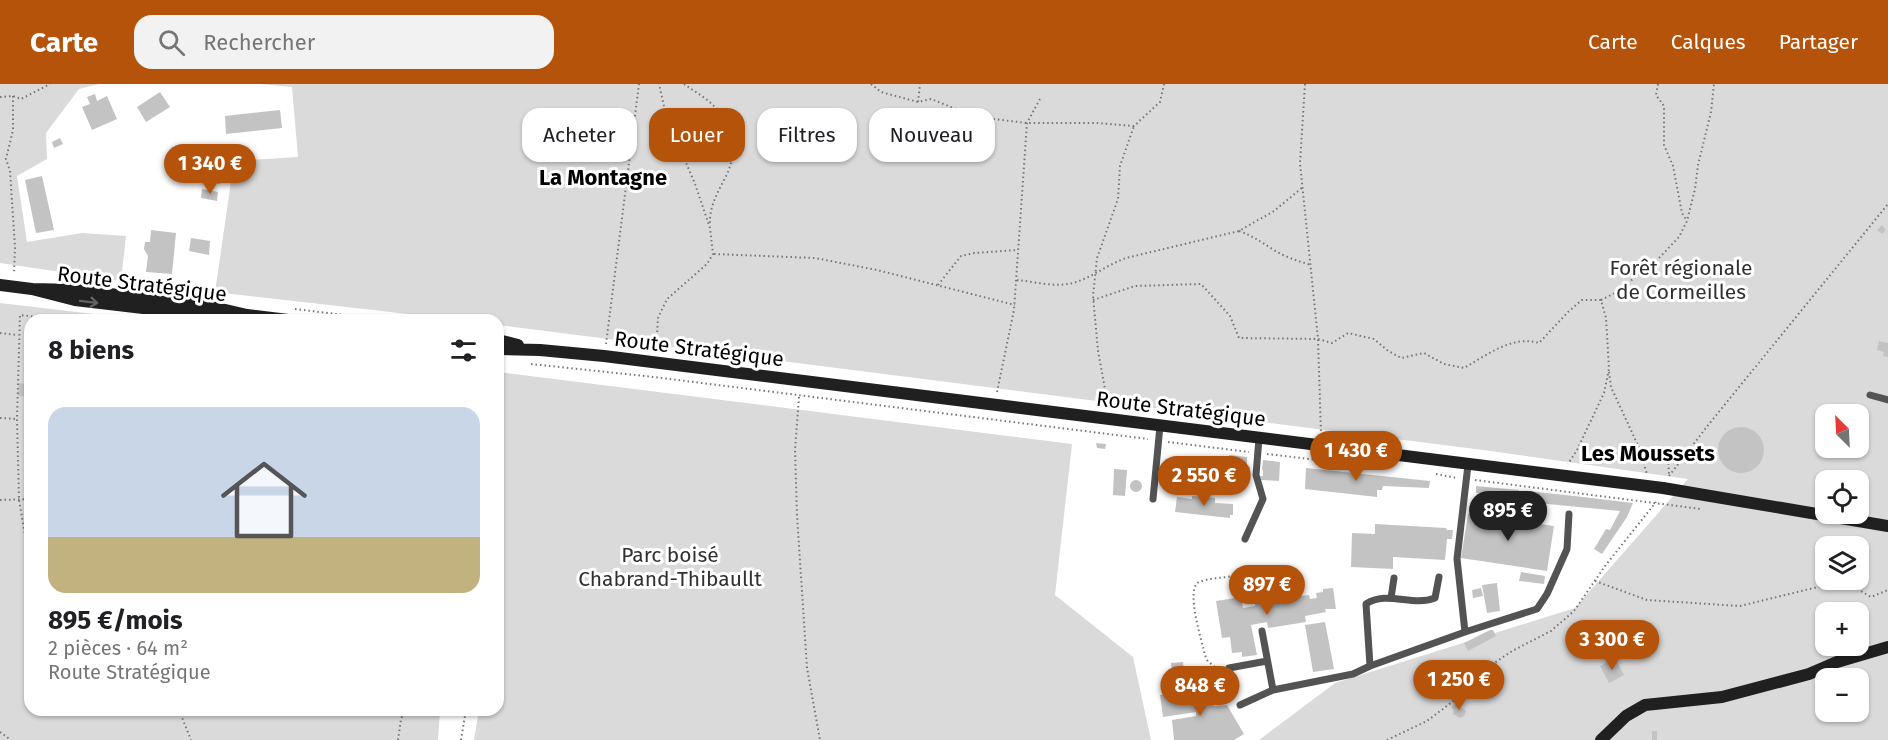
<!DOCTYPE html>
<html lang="fr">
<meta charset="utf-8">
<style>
body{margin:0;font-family:"Fira Sans",sans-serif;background:#f2f2f2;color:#202124;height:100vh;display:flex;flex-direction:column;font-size:22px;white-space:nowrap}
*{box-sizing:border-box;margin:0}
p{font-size:20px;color:#757577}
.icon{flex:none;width:33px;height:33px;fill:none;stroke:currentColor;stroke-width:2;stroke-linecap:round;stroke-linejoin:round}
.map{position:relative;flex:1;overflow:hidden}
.side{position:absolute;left:24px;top:230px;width:480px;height:402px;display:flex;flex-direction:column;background:#fff;border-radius:18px;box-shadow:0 2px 4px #0004}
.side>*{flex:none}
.guide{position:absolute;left:522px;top:24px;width:570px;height:54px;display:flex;gap:12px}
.needle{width:39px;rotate:336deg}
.buttons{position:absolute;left:1815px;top:320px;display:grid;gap:12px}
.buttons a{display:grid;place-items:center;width:54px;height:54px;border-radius:12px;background:#fff;box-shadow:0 2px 4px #0004;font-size:30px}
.price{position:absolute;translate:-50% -51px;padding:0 14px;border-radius:21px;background:#b45309;color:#fff;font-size:20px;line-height:39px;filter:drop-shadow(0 2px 3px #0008)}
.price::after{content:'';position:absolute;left:50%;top:36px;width:18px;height:14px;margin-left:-9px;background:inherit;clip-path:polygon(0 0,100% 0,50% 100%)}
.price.selected{background:#222;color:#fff}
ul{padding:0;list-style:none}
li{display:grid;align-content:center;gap:12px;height:318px;padding:0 24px}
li+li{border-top:2px solid #e0e0e0}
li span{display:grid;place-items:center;height:186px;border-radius:18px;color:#555}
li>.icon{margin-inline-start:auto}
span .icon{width:108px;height:108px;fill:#fffc;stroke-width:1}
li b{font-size:26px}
h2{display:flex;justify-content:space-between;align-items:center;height:72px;padding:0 24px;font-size:26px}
.chip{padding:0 21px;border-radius:18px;background:#fff;box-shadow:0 2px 4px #0004;font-size:21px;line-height:54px}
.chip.selected{background:#b45309;color:#fff}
header{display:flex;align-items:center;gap:36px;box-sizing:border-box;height:84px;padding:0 30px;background:#b45309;color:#fff}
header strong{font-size:28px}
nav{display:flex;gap:33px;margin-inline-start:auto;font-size:21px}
.search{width:420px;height:54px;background:#f2f2f2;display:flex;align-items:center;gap:15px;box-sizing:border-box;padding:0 21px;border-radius:18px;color:#757577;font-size:22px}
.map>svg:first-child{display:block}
.green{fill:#dadada;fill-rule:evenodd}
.building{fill:#c3c3c3}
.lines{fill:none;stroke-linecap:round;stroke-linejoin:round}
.path{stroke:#757575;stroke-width:2;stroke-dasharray:1.5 3;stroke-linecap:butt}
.lane{stroke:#535353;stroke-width:7}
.secondary{stroke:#202020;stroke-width:12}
.oneway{stroke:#636363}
.labels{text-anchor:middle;stroke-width:6;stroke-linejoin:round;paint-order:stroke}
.park-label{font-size:21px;fill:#313131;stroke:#fff}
.street-label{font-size:21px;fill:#000;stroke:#fff}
.neighbourhood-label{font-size:22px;font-weight:bold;fill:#000;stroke:#fff}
</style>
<header>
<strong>Carte</strong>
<div class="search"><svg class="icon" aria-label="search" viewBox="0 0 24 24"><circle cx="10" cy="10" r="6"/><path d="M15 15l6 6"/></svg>Rechercher</div>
<nav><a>Carte</a><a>Calques</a><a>Partager</a></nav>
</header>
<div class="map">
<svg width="1888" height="656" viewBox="0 0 1888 656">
<rect width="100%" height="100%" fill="#fff"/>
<!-- green -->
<path class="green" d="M0 0H99L79 5 46 49 47 75 17 92 27 158 82 149 126 152 121 197 0 179Z
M260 0H1888V656H1259L1335 599 1575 524 1688 395 1483 366 498 241V236L452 235 215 208 234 77 298 73 292 3ZM1826 330H1858V363H1826ZM1826 396H1858V429H1826ZM1826 462H1858V495H1826ZM1826 528H1858V561H1826ZM1826 594H1858V627H1826Z
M0 219 136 235 30 236V626H440L438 656H0Z
M498 288 1072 360 1055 511 1133 573 1151 656H474L479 626H498Z"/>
<!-- building -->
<path class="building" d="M160 8 170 23 146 38 137 23Z
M95 10 97 17 107 12 117 35 92 46 82 23 90 20 87 13Z
M280 26 282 44 226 50 225 32Z
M60 54 63 60 54 64 52 58Z
M185 78 222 84 220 100 183 94Z
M42 92 54 146 36 149 25 96Z
M202 105 218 108 217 117 201 114Z
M1882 141 1886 146 1882 150 1877 146Z
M151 146 176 149 172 190 146 188 148 172 144 165 145 158H150Z
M191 154 210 157 209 171 189 167Z
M1879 257 1888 259V273L1883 272 1884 268 1877 266Z
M19 299 26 300V312H18Z
M1718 366a23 23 0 1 1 46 0a23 23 0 1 1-46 0Z
M1096 359 1106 360 1105 365 1097 364Z
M1229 371 1247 373V382L1250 383V386L1247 389H1249V392L1231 390 1232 382 1229 381Z
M1263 376 1280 378 1279 397 1261 396 1260 392H1263V386H1262Z
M1170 379 1219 385 1217 404 1168 399Z
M1306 384 1430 397 1429 404 1383 402 1382 406H1377V413L1305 405Z
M1114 385 1127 386 1125 412 1113 411Z
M1130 402a6 6 0 1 1 12 0a6 6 0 1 1-12 0Z
M1476 402 1519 406V414L1476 409Z
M1528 407 1583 413 1633 419 1627 433 1602 470 1594 465 1606 445 1610 446 1620 427 1527 418Z
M1192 412 1215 414V419L1233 420V431H1230V434L1175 428 1177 413 1192 415Z
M1468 430 1554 442 1547 487 1461 474Z
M1375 440 1446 444 1447 446H1453L1452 455H1447L1445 476 1393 473V485L1351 483 1352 449 1375 450Z
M1521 488 1545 492 1544 500 1519 497Z
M1497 499 1500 527 1487 529 1482 501Z
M1333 504 1336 525H1325L1326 528 1305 532 1306 538 1268 544 1267 538 1251 541 1257 571 1242 573V568L1232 569 1230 553 1222 554 1216 517 1241 513 1243 524 1255 522V520L1264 518V515L1301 509V512L1309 511 1310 515 1317 514 1316 509 1323 508V505Z
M1481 504 1483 512 1473 514 1472 506Z
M1325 538 1334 585 1313 588 1305 541Z
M1490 546H1493L1496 552 1468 567 1464 559Z
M1615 574 1624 591 1609 599 1600 582Z
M1183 578 1184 586 1172 587 1171 579Z
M1211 604 1214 622 1227 621 1244 650 1234 656H1174L1172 636 1196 632V628L1163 633 1160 611Z
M1455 620 1466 627 1464 632 1460 634 1453 630 1454 626 1451 623Z
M1652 647H1657V656H1652Z"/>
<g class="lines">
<!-- path -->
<path class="path" d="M684 0C694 7 706 14 714 22 734 40 738 71 725 94 717 110 709 123 710 141
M871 0 881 8 918 18 931 15 976 33 1027 39H1098L1134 42 1160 18 1164 0
M1305 0 1300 79 1318 255 1321 350
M1658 0 1656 11 1664 22V61L1673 82 1682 129 1687 137
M13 12V46L6 75 10 87 15 163 14 190
M0 13 13 12 21 15 50 0
M918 18 920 0
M1239 147C1253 152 1261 158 1274 166 1285 173 1298 177 1311 181
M714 170 815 174 877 186 1015 221
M1017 196C1037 198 1060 205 1079 197 1095 191 1109 180 1126 174L1239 147 1274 127 1303 103
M938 201 961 172 974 169 1018 166
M1093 216 1135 202 1201 200 1230 232 1239 254 1318 255 1332 259 1348 249 1374 255 1387 266 1401 274 1424 269 1444 280 1464 284C1487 271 1512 251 1539 259L1568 228 1582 216H1601L1606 234 1609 285 1604 309 1577 366 1568 380
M1601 216 1617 208 1660 173 1679 153 1687 137 1695 105 1698 81 1711 28 1714 0
M295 225 385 236
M0 249 18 251
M606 260 639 0
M656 266 658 234 667 215 707 180 713 170 710 144 695 100 666 31 659 0
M531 280 654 293 1148 355
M1609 288 1611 303 1641 368 1648 371 1665 370 1668 374 1669 390
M997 308 1014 226 1027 39 1041 13
M799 313 795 366 797 431 807 584 820 656
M1108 321 1098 267 1093 212 1097 174 1118 115 1120 82 1134 42
M0 334 17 335
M1168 358 1249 368
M1267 370 1386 384
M1641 370 1647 390
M1436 390 1457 394
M1669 392 1709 340 1888 120
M1475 396 1701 425
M0 416 30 415
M30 480 19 416 17 335 20 231 61 236
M1595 497 1647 516 1740 522 1826 501 1847 499 1871 513 1888 506
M1218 586 1207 576 1205 571C1202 558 1185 504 1199 498 1209 494 1223 494 1233 492L1241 498 1244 517
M179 626 191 656
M0 648 11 656
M398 656 401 635 405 626
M461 656 466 626
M1387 656 1427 637 1456 615 1481 588 1512 567 1551 547 1574 527 1605 482 1656 418"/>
<!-- lane -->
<path class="lane" d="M1870 311 1888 316
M1153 415 1160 342
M1245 455 1263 415 1256 391 1259 354
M1391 514 1394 494
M1262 547 1273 606
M1465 548 1537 525 1547 510 1567 465 1569 430
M1370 582 1366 520C1387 506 1412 523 1435 514L1439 493
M1229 584 1267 577
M1240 621 1273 606 1353 590 1370 582 1465 548 1457 475 1468 381"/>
<!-- secondary -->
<path class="secondary" d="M0 201 32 205 75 216 203 231H227
M32 205 76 206 204 221 247 231 288 236
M498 256 518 261
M498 265 540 266 604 272 1574 393 1663 404 1888 442
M1601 656 1626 632 1645 621 1722 613 1809 590 1837 578 1888 563"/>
</g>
<!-- one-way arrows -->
<defs><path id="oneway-shaft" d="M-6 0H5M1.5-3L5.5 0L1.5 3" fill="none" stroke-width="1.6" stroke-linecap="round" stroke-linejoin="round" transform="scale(1.5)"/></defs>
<use class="oneway" href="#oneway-shaft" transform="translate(89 218) rotate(7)"/>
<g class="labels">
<!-- park labels -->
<g class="park-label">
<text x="1681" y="191">Forêt régionale<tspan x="1681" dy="24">de Cormeilles</tspan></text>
<text x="670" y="478">Parc boisé<tspan x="670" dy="24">Chabrand-Thibaullt</tspan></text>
</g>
<!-- street labels -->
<g class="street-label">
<text transform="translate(142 200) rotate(7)" y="7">Route Stratégique</text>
<text transform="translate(699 265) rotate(7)" y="7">Route Stratégique</text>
<text transform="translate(1181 325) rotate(7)" y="7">Route Stratégique</text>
</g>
<!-- neighbourhood labels -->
<g class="neighbourhood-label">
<text x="603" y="101">La Montagne</text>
<text x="1648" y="377">Les Moussets</text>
</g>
</g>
</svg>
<div class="buttons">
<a><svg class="needle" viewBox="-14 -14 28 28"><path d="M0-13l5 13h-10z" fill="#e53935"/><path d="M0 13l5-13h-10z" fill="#757577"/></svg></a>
<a><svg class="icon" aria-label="locate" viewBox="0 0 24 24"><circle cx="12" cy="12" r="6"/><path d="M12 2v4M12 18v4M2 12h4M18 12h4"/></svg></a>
<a><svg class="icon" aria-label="layers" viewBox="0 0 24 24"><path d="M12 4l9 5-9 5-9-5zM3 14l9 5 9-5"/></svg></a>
<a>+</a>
<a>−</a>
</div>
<b class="price" style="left:210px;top:111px">1 340 €</b>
<b class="price" style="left:1356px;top:398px">1 430 €</b>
<b class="price" style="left:1204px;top:423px">2 550 €</b>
<b class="price selected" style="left:1508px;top:458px">895 €</b>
<b class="price" style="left:1267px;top:532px">897 €</b>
<b class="price" style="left:1612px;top:587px">3 300 €</b>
<b class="price" style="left:1459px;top:627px">1 250 €</b>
<b class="price" style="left:1200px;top:633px">848 €</b>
<div class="guide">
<a class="chip">Acheter</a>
<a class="chip selected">Louer</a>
<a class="chip">Filtres</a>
<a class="chip">Nouveau</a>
</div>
<section class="side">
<h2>8 biens<svg class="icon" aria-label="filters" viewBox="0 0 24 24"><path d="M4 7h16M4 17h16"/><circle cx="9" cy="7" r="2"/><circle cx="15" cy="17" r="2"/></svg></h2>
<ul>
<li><span style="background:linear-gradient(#c9d6e8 70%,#c2b280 0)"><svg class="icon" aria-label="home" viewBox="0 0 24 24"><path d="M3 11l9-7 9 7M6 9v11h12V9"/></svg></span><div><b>895 €/mois</b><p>2 pièces · 64 m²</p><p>Route Stratégique</p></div></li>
</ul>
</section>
</div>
